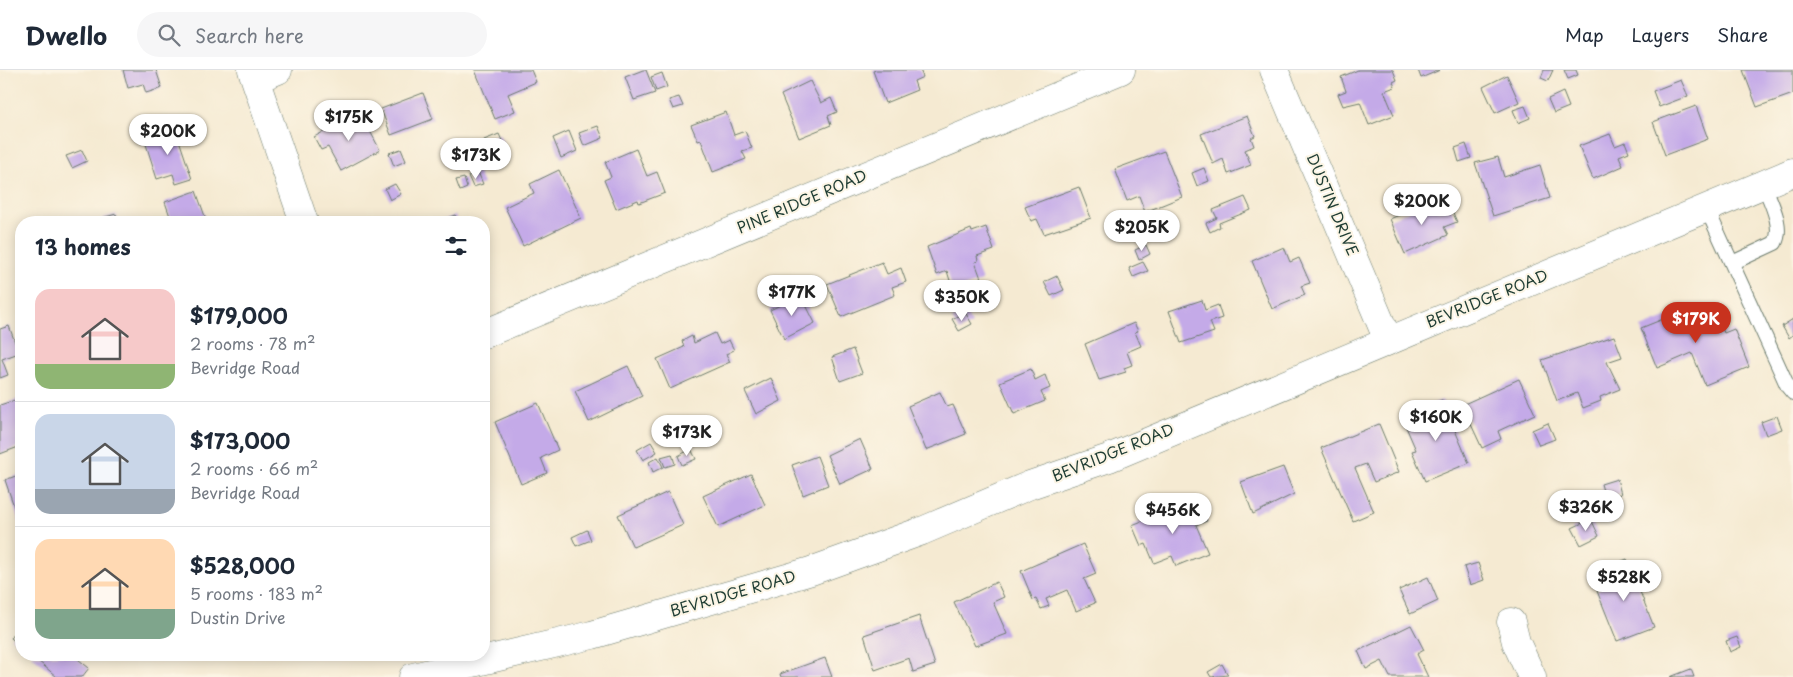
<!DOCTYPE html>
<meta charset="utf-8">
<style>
body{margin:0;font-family:"Playpen Sans",sans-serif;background:#f6f6f7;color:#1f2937;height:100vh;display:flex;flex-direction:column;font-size:19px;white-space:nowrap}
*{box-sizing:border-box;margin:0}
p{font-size:16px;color:#747a83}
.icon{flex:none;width:28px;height:28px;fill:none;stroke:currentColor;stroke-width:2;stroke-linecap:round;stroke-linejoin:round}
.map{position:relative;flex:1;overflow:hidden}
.side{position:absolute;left:15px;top:146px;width:475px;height:445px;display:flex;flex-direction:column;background:#fff;border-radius:20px;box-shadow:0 2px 12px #0003}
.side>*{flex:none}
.price{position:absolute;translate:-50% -42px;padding:0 11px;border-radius:18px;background:#fff;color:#222;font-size:16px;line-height:32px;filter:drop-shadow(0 1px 2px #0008)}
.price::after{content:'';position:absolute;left:50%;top:30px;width:15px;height:11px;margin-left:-8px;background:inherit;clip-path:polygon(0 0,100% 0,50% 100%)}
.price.on{background:#c8321e;color:#fff}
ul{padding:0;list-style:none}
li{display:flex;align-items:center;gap:15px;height:125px;padding:0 20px}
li+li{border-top:1px solid #e0e1e3}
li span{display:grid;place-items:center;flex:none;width:140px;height:100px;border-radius:15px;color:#555}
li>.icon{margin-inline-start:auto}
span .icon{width:60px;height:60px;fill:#fffc;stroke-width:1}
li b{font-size:21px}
h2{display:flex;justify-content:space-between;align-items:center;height:60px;padding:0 20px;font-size:21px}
header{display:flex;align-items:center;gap:30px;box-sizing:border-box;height:70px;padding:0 25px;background:#fff;border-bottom:1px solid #e0e1e3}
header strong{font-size:24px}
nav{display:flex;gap:28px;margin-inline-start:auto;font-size:18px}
.search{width:350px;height:45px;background:#f6f6f7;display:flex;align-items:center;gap:12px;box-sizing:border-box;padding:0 18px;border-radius:28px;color:#747a83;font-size:19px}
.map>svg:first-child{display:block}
.building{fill:#c4aae8}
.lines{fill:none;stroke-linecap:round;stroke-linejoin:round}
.service-casing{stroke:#6a7a6b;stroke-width:16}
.minor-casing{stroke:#6a7a6b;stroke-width:29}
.service{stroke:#fff;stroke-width:14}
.minor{stroke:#fff;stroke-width:28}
.labels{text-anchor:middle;stroke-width:4;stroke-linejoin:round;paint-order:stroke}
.street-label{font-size:15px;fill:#1f3d34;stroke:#fcf5e5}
</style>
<header>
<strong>Dwello</strong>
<div class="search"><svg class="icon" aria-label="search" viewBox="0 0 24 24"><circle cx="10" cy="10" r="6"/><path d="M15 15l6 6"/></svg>Search here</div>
<nav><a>Map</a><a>Layers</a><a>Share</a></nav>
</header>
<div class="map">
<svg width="1793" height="607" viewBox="0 0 1793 607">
<rect width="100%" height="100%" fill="#fcf5e5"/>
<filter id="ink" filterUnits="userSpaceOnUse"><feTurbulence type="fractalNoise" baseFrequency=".02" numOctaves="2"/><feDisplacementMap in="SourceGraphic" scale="10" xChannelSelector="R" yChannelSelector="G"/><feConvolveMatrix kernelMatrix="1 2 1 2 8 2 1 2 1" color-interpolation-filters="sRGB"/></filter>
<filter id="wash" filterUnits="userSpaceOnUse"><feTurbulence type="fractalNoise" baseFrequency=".0096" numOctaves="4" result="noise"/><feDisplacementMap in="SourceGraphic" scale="20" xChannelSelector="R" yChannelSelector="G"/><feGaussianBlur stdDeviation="1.12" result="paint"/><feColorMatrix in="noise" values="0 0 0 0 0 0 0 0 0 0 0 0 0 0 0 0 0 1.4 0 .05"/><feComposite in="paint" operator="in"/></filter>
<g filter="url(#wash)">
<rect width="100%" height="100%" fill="#f5ead2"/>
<g id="blocks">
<!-- building -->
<path class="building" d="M123 0H156L162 18 146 23 143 14 128 18Z
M475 0H531L536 12 508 24 515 41 495 49Z
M643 0H646L655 23 634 30 625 7Z
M876 0H920L923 7 914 11 917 20 885 33 873 1Z
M1358 0H1393L1397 10 1393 12 1395 17 1384 21 1394 45 1369 55 1360 32 1343 36 1338 24 1346 21 1341 7Z
M1418 0H1440L1421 8Z
M1544 0H1553L1548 11 1541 8Z
M1564 0H1576L1578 5 1568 9Z
M1743 0H1793V24L1757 37Z
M662 3 667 17 656 21 651 7Z
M1507 5 1519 32 1495 43 1483 17Z
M1681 10 1688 26 1659 37 1653 21Z
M810 11 821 33 831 28 837 42 828 46 831 55 799 68 781 25Z
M1563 22 1569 37 1554 43 1548 29Z
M423 23 433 49 391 65 381 39Z
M679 27 683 36 673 39 669 30Z
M1525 36 1530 48 1518 53 1513 40Z
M1696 36 1708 69 1665 85 1653 52Z
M360 42 380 80 341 101 328 77 321 80 314 67Z
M726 42 734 65 745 61 752 78 742 81 746 89 713 102 701 70 698 71 691 55Z
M1247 46 1255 66 1251 68 1254 76 1245 80 1251 95 1228 104 1223 89 1213 94 1201 64Z
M598 56 603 68 584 76 579 63Z
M175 58 192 109 176 114 173 104 157 109 144 68Z
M569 61 577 81 561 88 553 68Z
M499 64 503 73 488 80 484 70Z
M1610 64 1615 76 1625 72 1629 82 1619 86 1623 96 1593 109 1579 76Z
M1466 74 1471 88 1459 92 1455 78Z
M401 79 406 91 394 96 389 83Z
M636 79 647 106 657 102 665 123 639 133 638 130 616 139 604 110 611 107 605 92Z
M82 80 87 91 72 98 66 86Z
M1164 81 1182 127 1145 142 1139 126 1127 131 1115 99Z
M1498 87 1504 107 1540 95 1550 128 1493 146 1475 93Z
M1204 98 1209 111 1197 116 1192 103Z
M559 100 581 148 523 176 505 137 534 123 530 114Z
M478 102 483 114 473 117 468 106Z
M464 108 467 118 460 121 456 110Z
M395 114 401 124 390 130 385 119Z
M1079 117 1091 148 1044 164 1037 149 1031 151 1025 137Z
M196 121 207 152H172L165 132Z
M1245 127 1251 140 1219 153 1220 157 1210 162 1206 153 1217 148 1213 140Z
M1433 130 1438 141 1450 136 1457 152 1444 157 1448 165 1405 184 1390 149Z
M116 144 119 152H103L102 148Z
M455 145 458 152H437Z
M986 157 994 180 977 186 978 191 975 192 982 211 953 220 947 201 937 205 927 177 971 159 972 162Z
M1146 175 1150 184 1139 190 1135 180Z
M1284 177 1290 192 1299 188 1310 213 1301 216 1305 225 1272 239 1252 191Z
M882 192 887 204 901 198 906 212 892 217 895 225 841 247 827 214Z
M1143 192 1148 201 1133 207 1129 198Z
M1057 206 1064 220 1051 226 1044 212Z
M801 225 815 253 784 269 770 240Z
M1202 230 1205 240 1218 235 1222 248 1210 252 1214 262 1181 273 1169 241Z
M1693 237 1696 247 1714 239 1724 263 1734 259 1749 297 1705 315 1692 283 1657 298 1641 258Z
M965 242 972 254 959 261 952 249Z
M1793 249V265L1789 268 1782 256Z
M1134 253 1138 261 1135 262 1141 276 1127 282 1132 295 1124 298 1126 302 1099 310 1085 274Z
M9 256 19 283 2 289 8 305 0 308V259Z
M715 263 720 274 729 270 734 280 726 284 730 292 670 319 657 289 684 277 682 271 692 266 694 273Z
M1614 266 1622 287 1607 292 1620 319 1600 327 1601 331 1583 338 1577 323 1557 331 1542 290Z
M853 279 862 303 840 311 832 287Z
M628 296 642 326 589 352 575 321Z
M1031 299 1035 310 1045 305 1050 318 1041 322 1045 331 1014 344 1000 312Z
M771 308 781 331 756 344 745 321Z
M1519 309 1535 344 1498 361 1501 369 1482 378 1462 335Z
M940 322 947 337 953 335 966 364 926 380 908 336Z
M21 328V376L0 384V335Z
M1442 330 1469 393 1425 411 1412 381 1416 380 1406 357 1417 352 1412 342Z
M538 333 558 380 541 388 547 403 521 414 495 352Z
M1777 346 1782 359 1766 365 1761 352Z
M1548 353 1555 369 1539 375 1532 360Z
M1379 354 1399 402 1374 412 1366 394 1355 398 1374 442 1353 451 1321 378Z
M860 369 873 399 840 414 827 385Z
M651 372 657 382 643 390 637 380Z
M691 379 696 389 682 395 678 386Z
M672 384 675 394 665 397 661 387Z
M817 386 828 415 803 425 792 395Z
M658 387 663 397 653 402 649 392Z
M1283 397 1294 424 1253 444 1241 412Z
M21 404V457L5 410Z
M751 404 765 435 718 457 703 426Z
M1617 409 1621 424 1605 428 1601 414Z
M668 422 683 455 633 477 618 445Z
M1186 434 1189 441 1201 436 1207 451 1196 455 1208 483 1176 496 1172 486 1154 493 1146 474 1141 476 1132 455Z
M1591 449 1599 466 1581 475 1572 458Z
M587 460 591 470 576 476 572 467Z
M1083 474 1096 504 1084 509 1095 533 1076 541 1067 520 1046 529 1049 536 1041 539 1036 529 1033 530 1021 501Z
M1627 489 1654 557 1617 571 1597 521 1607 517 1600 500Z
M1478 493 1484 510 1470 515 1464 497Z
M1428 507 1438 531 1410 544 1399 520Z
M997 512 1004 527 993 532 1007 564 975 576 954 532Z
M919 546 935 595 913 602 909 588 875 600 864 565Z
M1411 555 1424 580 1417 584 1428 607H1390L1382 591 1366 599 1358 581Z
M21 556V577L11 568Z
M1737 567 1741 577 1730 582 1726 571Z
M31 585H73L89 598 82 607H57Z
M825 588 832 607H781L780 604Z
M1222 594 1228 605 1211 607 1208 602Z
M1691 599 1694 607H1670Z"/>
</g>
</g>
<g filter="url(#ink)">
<use href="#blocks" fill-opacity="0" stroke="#6a7a6b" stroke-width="1"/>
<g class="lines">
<defs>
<path id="service" d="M1707 139 1788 317 1793 323
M1732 193 1775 173C1784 156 1770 131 1764 115"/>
<path id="minor" d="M252 0 304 152
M1274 0 1388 270
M256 9 278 0
M484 264 1121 0
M1511 552 1516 572 1532 607
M413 607 592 565 811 501 922 461 1030 415 1109 388 1793 102"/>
</defs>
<!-- service casing -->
<use href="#service" class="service-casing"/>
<!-- minor casing -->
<use href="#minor" class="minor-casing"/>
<!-- service -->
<use href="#service" class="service"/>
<!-- minor -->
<use href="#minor" class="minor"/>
</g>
</g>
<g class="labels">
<!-- street labels -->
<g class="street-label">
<text transform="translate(802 132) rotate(-23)" y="5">PINE RIDGE ROAD</text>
<text transform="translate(1332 135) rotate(67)" y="5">DUSTIN DRIVE</text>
<text transform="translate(1487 229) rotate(-22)" y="5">BEVRIDGE ROAD</text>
<text transform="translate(1113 383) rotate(-22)" y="5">BEVRIDGE ROAD</text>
<text transform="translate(733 524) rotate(-16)" y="5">BEVRIDGE ROAD</text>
</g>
</g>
</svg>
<b class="price" style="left:349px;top:72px">$175K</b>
<b class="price" style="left:168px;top:86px">$200K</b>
<b class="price" style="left:476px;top:110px">$173K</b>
<b class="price" style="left:1422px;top:156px">$200K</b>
<b class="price" style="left:1142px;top:182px">$205K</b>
<b class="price" style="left:792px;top:247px">$177K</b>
<b class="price" style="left:962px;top:252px">$350K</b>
<b class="price on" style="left:1696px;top:274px">$179K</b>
<b class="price" style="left:1436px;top:372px">$160K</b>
<b class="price" style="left:687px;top:387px">$173K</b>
<b class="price" style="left:1586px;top:462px">$326K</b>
<b class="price" style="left:1173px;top:465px">$456K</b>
<b class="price" style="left:1624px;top:532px">$528K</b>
<section class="side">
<h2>13 homes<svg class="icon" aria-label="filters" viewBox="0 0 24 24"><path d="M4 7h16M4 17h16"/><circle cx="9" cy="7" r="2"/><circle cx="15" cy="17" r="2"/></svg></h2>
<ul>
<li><span style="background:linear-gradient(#f6c9c9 75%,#8fb573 0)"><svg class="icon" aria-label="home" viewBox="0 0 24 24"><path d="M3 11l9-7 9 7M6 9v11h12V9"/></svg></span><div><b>$179,000</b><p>2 rooms · 78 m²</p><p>Bevridge Road</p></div></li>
<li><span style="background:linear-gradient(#c9d6e8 75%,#9aa5b1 0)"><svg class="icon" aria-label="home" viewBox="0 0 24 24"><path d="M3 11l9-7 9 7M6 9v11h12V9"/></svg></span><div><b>$173,000</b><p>2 rooms · 66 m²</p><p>Bevridge Road</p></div></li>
<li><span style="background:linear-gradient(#ffd9b3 70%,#7fa58c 0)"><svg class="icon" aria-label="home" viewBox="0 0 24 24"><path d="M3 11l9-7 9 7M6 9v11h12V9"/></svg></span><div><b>$528,000</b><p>5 rooms · 183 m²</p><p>Dustin Drive</p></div></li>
</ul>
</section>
</div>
